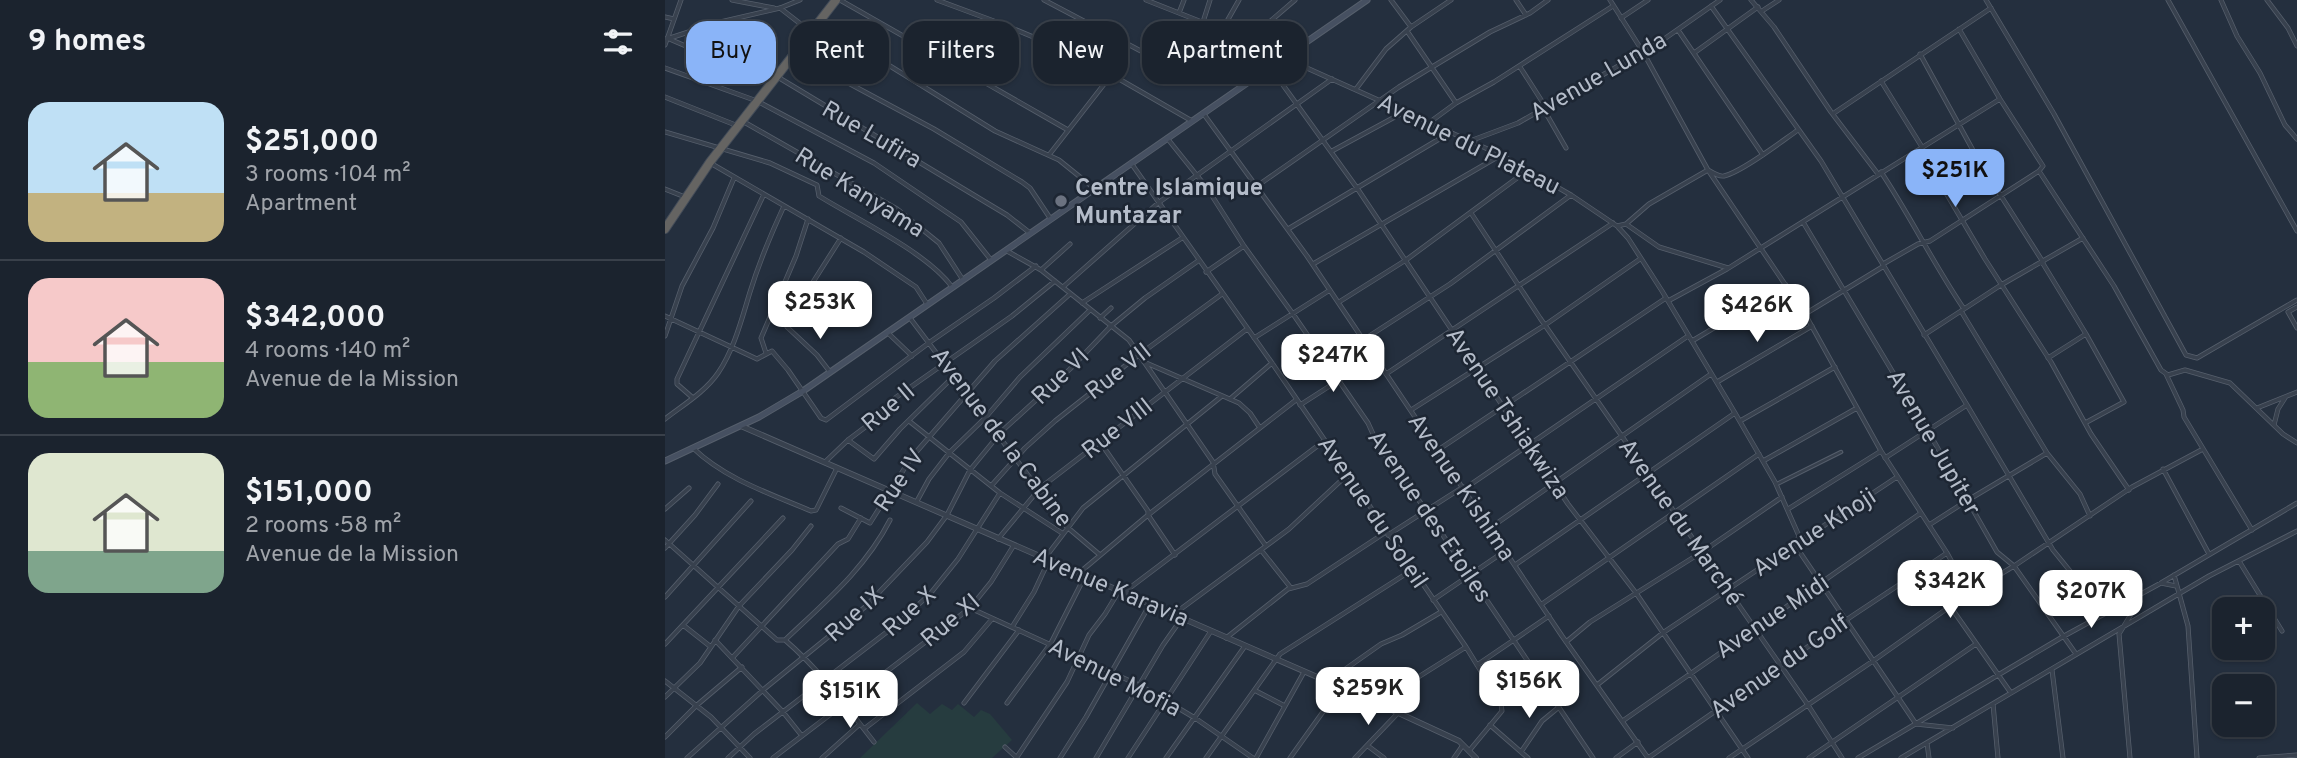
<!DOCTYPE html>
<meta charset="utf-8">
<style>
body{margin:0;font-family:Overpass,sans-serif;background:#242b36;color:#f1f3f6;height:100vh;display:flex;flex-direction:column;font-size:26px;white-space:nowrap}
*{box-sizing:border-box;margin:0}
p{font-size:23px;color:#a0a4aa}
.icon{flex:none;width:38px;height:38px;fill:none;stroke:currentColor;stroke-width:2;stroke-linecap:round;stroke-linejoin:round}
.map{position:relative;flex:1;overflow:hidden}
.side{display:flex;flex-direction:column;background:#1b232e;width:665px}
.side>*{flex:none}
.hud{position:absolute;left:21px;top:21px;width:665px;height:63px;display:flex;gap:14px}
.tools{position:absolute;left:1547px;top:597px;display:grid;gap:14px}
.tools a{display:grid;place-items:center;width:63px;height:63px;border-radius:14px;background:#1b232e;box-shadow:0 2px 5px #0004,0 0 0 2px #39404a;font-size:35px}
.price{position:absolute;translate:-50% -60px;padding:0 16px;border-radius:14px;background:#fff;color:#222;font-size:23px;line-height:46px;filter:drop-shadow(0 2px 4px #0008)}
.price::after{content:'';position:absolute;left:50%;top:42px;width:21px;height:16px;margin-left:-10px;background:inherit;clip-path:polygon(0 0,100% 0,50% 100%)}
.price.selected{background:#8ab4f8;color:#111}
ul{padding:0;list-style:none}
li{display:flex;align-items:center;gap:21px;height:175px;padding:0 28px}
li+li{border-top:2px solid #39404a}
li span{display:grid;place-items:center;flex:none;width:196px;height:140px;border-radius:21px;color:#555}
li>.icon{margin-inline-start:auto}
span .icon{width:84px;height:84px;fill:#fffc;stroke-width:1}
li b{font-size:30px}
h2{display:flex;justify-content:space-between;align-items:center;height:84px;padding:0 28px;font-size:30px}
.pill{padding:0 24px;border-radius:21px;background:#1b232e;box-shadow:0 2px 5px #0004,0 0 0 2px #39404a;font-size:24px;line-height:63px}
.pill.selected{background:#8ab4f8;color:#111}
main{display:flex;flex:1;min-height:0}
.map>svg:first-child{display:block}
.green{fill:#263c3f}
.lines{fill:none;stroke-linecap:round;stroke-linejoin:round}
.pedestrian-casing{stroke:#565f6c;stroke-width:4.5}
.minor-casing{stroke:#565f6c;stroke-width:5}
.tertiary-casing{stroke:#565f6c;stroke-width:6}
.secondary-casing{stroke:#565f6c;stroke-width:7}
.trunk-casing{stroke:#434c59;stroke-width:10}
.pedestrian{stroke:#38414e;stroke-width:2.5}
.minor{stroke:#38414e;stroke-width:3.5}
.tertiary{stroke:#38414e;stroke-width:4.5}
.secondary{stroke:#465061;stroke-width:5}
.trunk{stroke:#656462;stroke-width:8}
.worship-dot{fill:#6b7280;stroke:#1d2633;stroke-width:2.5}
.labels{text-anchor:middle;stroke-width:5;stroke-linejoin:round;paint-order:stroke}
.street-label{font-size:24px;fill:#b4bcc9;stroke:#1d2633}
.poi-label{font-size:24px;font-weight:bold;fill:#b4bcc9;stroke:#1d2633;text-anchor:start}
</style>
<main>
<section class="side">
<h2>9 homes<svg class="icon" aria-label="filters" viewBox="0 0 24 24"><path d="M4 7h16M4 17h16"/><circle cx="9" cy="7" r="2"/><circle cx="15" cy="17" r="2"/></svg></h2>
<ul>
<li><span style="background:linear-gradient(#bfe0f5 65%,#c2b280 0)"><svg class="icon" aria-label="home" viewBox="0 0 24 24"><path d="M3 11l9-7 9 7M6 9v11h12V9"/></svg></span><div><b>$251,000</b><p>3 rooms · 104 m²</p><p>Apartment</p></div></li>
<li><span style="background:linear-gradient(#f6c9c9 60%,#8fb573 0)"><svg class="icon" aria-label="home" viewBox="0 0 24 24"><path d="M3 11l9-7 9 7M6 9v11h12V9"/></svg></span><div><b>$342,000</b><p>4 rooms · 140 m²</p><p>Avenue de la Mission</p></div></li>
<li><span style="background:linear-gradient(#dfe7d0 70%,#7fa58c 0)"><svg class="icon" aria-label="home" viewBox="0 0 24 24"><path d="M3 11l9-7 9 7M6 9v11h12V9"/></svg></span><div><b>$151,000</b><p>2 rooms · 58 m²</p><p>Avenue de la Mission</p></div></li>
</ul>
</section>
<div class="map">
<svg width="1632" height="758" viewBox="0 0 1632 758">
<rect width="100%" height="100%" fill="#242f3e"/>
<!-- green -->
<path class="green" d="M252 703 265 714 277 704 287 710 293 704 309 717 316 710 325 714 347 740 327 758H195Z"/>
<g class="lines">
<defs>
<path id="pedestrian" d="M1112 484 1176 452"/>
<path id="minor" d="M67 0 109 8
M175 0 403 130
M272 0 337 24 414 56 527 121
M379 0 491 59 514 40 531 20
M481 0 557 30 836 155 906 195 952 226 963 238 997 291 1070 413 1110 482 1134 536 1130 545 1251 724 1288 728
M726 0 746 27 786 0
M851 0 861 15
M945 0 978 52 1043 170 1140 314 1216 451 1282 553 1304 593
M1086 0 1109 27 1166 112 1213 174
M1321 0 1389 114 1521 355 1532 358 1632 300
M1503 0 1632 231
M1556 0 1572 36 1595 73 1620 125 1632 139
M1602 0 1623 28 1632 46
M1046 6 1156 161 1302 405 1220 458
M115 8 146 32
M1097 11 1114 0
M514 13 519 0
M0 17 9 19
M956 18 983 0
M154 22 330 131 394 160 430 189
M538 22 545 0
M557 30 574 0
M1013 30 1098 155
M742 31 791 103 765 122
M2 38 23 47 111 76 342 215 365 233
M2 39 51 23 115 8 135 0
M581 42 630 0
M0 45 16 0
M1029 53 1093 7
M1255 54 1315 163 1378 262
M131 55 269 129 357 182 365 188 385 218
M605 67 692 188 903 504 971 593 1083 758
M855 67 880 106
M0 68 92 101 209 163 296 222 326 260
M311 79 337 24
M1216 81 1257 147
M691 89 721 49 746 27
M0 97 73 126
M791 103 829 82 948 6
M878 108 901 148
M538 113 642 256 897 636 983 758
M1169 113 1326 8
M79 122 232 209 274 243 298 280
M0 132 105 163 152 185 154 196C191 219 263 253 287 287
M502 138 542 188 579 246 628 314 703 423 713 445 761 510 928 758
M805 141 853 123 992 44 1055 0
M1255 149 1320 259 1386 362 1426 434 1464 490
M667 151 739 112
M384 155 447 74
M466 163 607 363 801 647 836 704 837 711 804 751
M47 164 199 252 251 287 262 304
M1374 171 1449 286 1496 370 1503 375 1520 370 1565 383 1618 434 1632 443
M1216 172C1246 217 1269 265 1299 309
M592 186 734 87 825 32 865 13 883 0
M0 189 20 197
M806 213 875 318 1143 705 1177 758
M1138 222 1263 431 1332 552 1349 566 1411 654
M961 224 994 247 1063 268
M952 226 961 224 984 204 1043 170C1048 173 1054 177 1059 176 1077 172 1117 141 1133 130
M623 229 786 132
M342 251 376 270 464 340 548 462 550 474 601 546
M1377 262 1421 334 1459 402 1420 423
M648 264 836 155
M1218 264 1253 244 1265 241 1374 171 1378 166 1335 99 1294 29
M376 270 405 244
M541 272 579 246
M398 287 493 203 667 79
M136 301 176 238
M1003 301 1062 269 1335 99
M674 302 741 260 863 170
M417 303 517 238
M1632 307 1623 312 1632 328
M1296 311 1382 453 1415 494 1425 516
M1140 314 1219 266
M0 316 92 359 107 351 123 370 156 418 161 420 265 342 329 298 371 266
M245 318 402 527 435 555
M435 318 446 308
M121 323 122 327 152 355 165 372
M223 333 247 356
M1259 335 1336 285 1418 238
M0 336 17 286 48 228 69 178
M589 338 665 290
M698 340 785 284 906 195
M1027 341 1121 285
M101 353 96 338 131 256 143 219
M1383 358 1421 334
M479 362 574 403 585 413 595 428
M721 374 948 223
M1501 374 1518 410 1519 417 1587 530
M1052 382 1147 326
M28 398 12 384V379L99 194
M565 399 607 363
M635 405 710 357
M1302 405 1388 550 1439 613
M1592 408 1632 392
M746 410 880 325 975 259
M0 419C18 405 40 392 53 373 69 350 77 318 85 292 94 263 106 234 119 206
M244 421 335 493 397 533
M1075 421 1170 367
M1609 425 1613 409 1620 398
M183 440 209 459 235 429 290 375
M435 442 483 511V515L510 555
M28 448C60 479 106 494 146 511L151 510 172 468
M773 450 1001 298
M1098 461 1192 408
M160 462 183 440 203 425 230 398 347 316 390 281
M1498 469 1544 554
M326 486 360 448 390 421 475 354 557 294
M799 489 1023 336
M252 501 264 479 284 453 321 417 355 377 425 310
M176 508 205 523 246 458 330 361 405 294
M0 509 24 488
M1123 509 1216 451
M1264 525 1303 500 1382 453
M825 528 1046 374
M723 535 798 487
M333 539 375 488 582 329
M0 540 112 640H120C155 670 181 706 209 742
M0 548 30 515 53 484
M596 550 626 588
M380 558 418 508 557 396
M1574 561 1617 631
M850 565 1070 413
M414 573 483 515 631 400
M1509 575 1523 626 1532 758
M1496 583 1511 586
M458 593 659 441
M0 597 86 501
M768 600 840 551
M877 604 1094 454
M1285 606 1346 693
M305 608 476 686 530 718 588 758
M509 614 624 529 682 475
M18 625 46 647
M347 627 369 592 384 560
M561 638 623 589 642 584 721 532
M50 640 118 712 137 736
M120 640C160 602 200 569 225 520
M901 642 925 622 1037 552 1117 497
M0 644 118 518
M68 657 173 544 183 539 196 518
M812 665 884 616
M1387 670 1398 758
M0 681 46 717 85 758
M662 682 716 644 737 635 776 612
M932 685 999 632 1232 477
M591 691 620 706
M0 697 35 663 74 606 127 550 146 526
M299 703 354 630
M342 703 386 643 420 576
M712 703 801 647
M1328 704 1333 758
M959 720 1256 513
M825 725 863 758
M199 729 299 652 327 619
M0 737 32 705 77 667
M1262 743 1264 758
M703 746 719 758
M340 747 351 757
M856 752 877 721 894 707
M352 757 402 682 424 635 440 614 454 591
M22 758 98 690 200 607 262 542 282 515 305 470 336 432 405 369 446 326 480 298 533 261
M63 758 89 734 231 625 265 594 293 559 335 493
M108 758 305 608 326 582 349 545
M157 758 195 724
M395 758 421 717 485 604
M431 758 498 645 517 618
M463 758 546 631
M501 758 580 646
M541 758 615 654 747 570
M591 758 639 672
M625 758 675 688
M690 758 733 713
M789 758 798 745
M951 758 973 742
M983 758 1187 616 1282 553
M1064 758 1208 661 1304 593 1349 566 1467 487 1538 449
M1144 758 1311 644
M1193 758 1399 636 1496 583 1632 503
M1236 758 1544 576 1632 531
M1465 758 1454 634 1468 611 1467 599
M1594 758 1632 755"/>
<path id="tertiary" d="M76 426 712 703 794 741 811 758"/>
<path id="secondary" d="M0 461 94 417 138 391 702 0"/>
<path id="trunk" d="M0 229 45 162 171 0"/>
</defs>
<!-- pedestrian casing -->
<use href="#pedestrian" class="pedestrian-casing"/>
<!-- minor casing -->
<use href="#minor" class="minor-casing"/>
<!-- tertiary casing -->
<use href="#tertiary" class="tertiary-casing"/>
<!-- secondary casing -->
<use href="#secondary" class="secondary-casing"/>
<!-- trunk casing -->
<use href="#trunk" class="trunk-casing"/>
<!-- pedestrian -->
<use href="#pedestrian" class="pedestrian"/>
<!-- minor -->
<use href="#minor" class="minor"/>
<!-- tertiary -->
<use href="#tertiary" class="tertiary"/>
<!-- secondary -->
<use href="#secondary" class="secondary"/>
<!-- trunk -->
<use href="#trunk" class="trunk"/>
</g>
<!-- markers -->
<circle class="worship-dot" cx="396" cy="201" r="7"/>
<g class="labels">
<!-- street labels -->
<g class="street-label">
<text transform="translate(933 76) rotate(-30)" y="8">Avenue Lunda</text>
<text transform="translate(207 134) rotate(30)" y="8">Rue Lufira</text>
<text transform="translate(804 144) rotate(26)" y="8">Avenue du Plateau</text>
<text transform="translate(195 192) rotate(32)" y="8">Rue Kanyama</text>
<text transform="translate(453 371) rotate(-38)" y="8">Rue VII</text>
<text transform="translate(395 376) rotate(-44)" y="8">Rue VI</text>
<text transform="translate(223 407) rotate(-40)" y="8">Rue II</text>
<text transform="translate(843 413) rotate(56)" y="8">Avenue Tshiakwiza</text>
<text transform="translate(452 428) rotate(-38)" y="8">Rue VIII</text>
<text transform="translate(337 437) rotate(53)" y="8">Avenue de la Cabine</text>
<text transform="translate(1269 442) rotate(60)" y="8">Avenue Jupiter</text>
<text transform="translate(234 480) rotate(-56)" y="8">Rue IV</text>
<text transform="translate(797 487) rotate(56)" y="8">Avenue Kishima</text>
<text transform="translate(708 512) rotate(56)" y="8">Avenue du Soleil</text>
<text transform="translate(765 516) rotate(56)" y="8">Avenue des Etoiles</text>
<text transform="translate(1016 522) rotate(55)" y="8">Avenue du Marché</text>
<text transform="translate(1149 532) rotate(-33)" y="8">Avenue Khoji</text>
<text transform="translate(446 587) rotate(23)" y="8">Avenue Karavia</text>
<text transform="translate(244 611) rotate(-42)" y="8">Rue X</text>
<text transform="translate(189 614) rotate(-42)" y="8">Rue IX</text>
<text transform="translate(1107 616) rotate(-34)" y="8">Avenue Midi</text>
<text transform="translate(285 620) rotate(-40)" y="8">Rue XI</text>
<text transform="translate(1114 666) rotate(-35)" y="8">Avenue du Golf</text>
<text transform="translate(450 677) rotate(27)" y="8">Avenue Mofia</text>
</g>
<!-- poi labels -->
<g class="poi-label">
<text x="410" y="195">Centre Islamique<tspan x="410" dy="28">Muntazar</tspan></text>
</g>
</g>
</svg>
<div class="tools">
<a>+</a>
<a>−</a>
</div>
<b class="price selected" style="left:1290px;top:209px">$251K</b>
<b class="price" style="left:155px;top:341px">$253K</b>
<b class="price" style="left:1092px;top:344px">$426K</b>
<b class="price" style="left:668px;top:394px">$247K</b>
<b class="price" style="left:1285px;top:620px">$342K</b>
<b class="price" style="left:1426px;top:630px">$207K</b>
<b class="price" style="left:864px;top:720px">$156K</b>
<b class="price" style="left:703px;top:727px">$259K</b>
<b class="price" style="left:185px;top:730px">$151K</b>
<div class="hud">
<a class="pill selected">Buy</a>
<a class="pill">Rent</a>
<a class="pill">Filters</a>
<a class="pill">New</a>
<a class="pill">Apartment</a>
</div>
</div>
</main>
